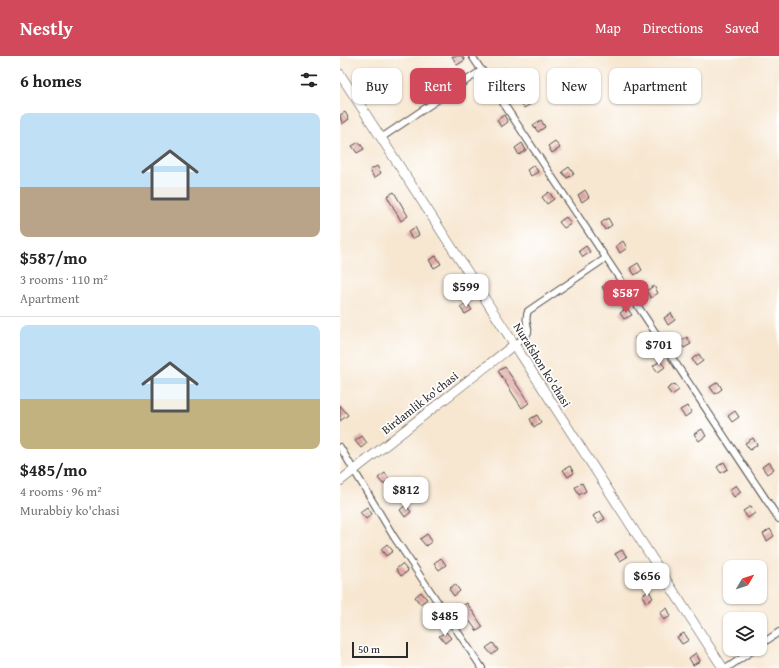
<!DOCTYPE html>
<meta charset="utf-8">
<style>
body{margin:0;font-family:"Gentium Book Plus",serif;background:#f2f2f2;color:#222;height:100vh;display:flex;flex-direction:column;font-size:15px;white-space:nowrap}
*{box-sizing:border-box;margin:0}
p{font-size:13px;color:#767676}
.icon{flex:none;width:22px;height:22px;fill:none;stroke:currentColor;stroke-width:2;stroke-linecap:round;stroke-linejoin:round}
.map{position:relative;flex:1;overflow:hidden}
.side{display:flex;flex-direction:column;background:#fff;width:340px}
.side>*{flex:none}
.banner{position:absolute;left:12px;top:12px;width:367px;height:36px;display:flex;gap:8px}
.needle{width:26px;rotate:51deg}
.controls{position:absolute;left:383px;top:504px;display:grid;gap:8px}
.controls a{display:grid;place-items:center;width:44px;height:44px;border-radius:8px;background:#fff;box-shadow:0 1px 3px #0004;font-size:20px}
.scale{position:absolute;left:12px;bottom:10px;width:56px;box-sizing:border-box;padding-left:4px;border:2px solid #2b2b2b;border-top:0;font-size:11px;line-height:14px;white-space:nowrap;color:#2b2b2b;-webkit-text-stroke:3px #fff;paint-order:stroke}
.price{position:absolute;translate:-50% -34px;padding:0 9px;border-radius:8px;background:#fff;color:#222;font-size:13px;line-height:26px;filter:drop-shadow(0 1px 2px #0008)}
.price::after{content:'';position:absolute;left:50%;top:24px;width:12px;height:9px;margin-left:-6px;background:inherit;clip-path:polygon(0 0,100% 0,50% 100%)}
.price.current{background:#d1495b;color:#fff}
ul{padding:0;list-style:none}
li{display:grid;align-content:center;gap:8px;height:212px;padding:0 20px}
li+li{border-top:1px solid #e0e0e0}
li span{display:grid;place-items:center;height:124px;border-radius:8px;color:#555}
li>.icon{margin-inline-start:auto}
span .icon{width:72px;height:72px;fill:#fffc;stroke-width:1}
li b{font-size:17px}
h2{display:flex;justify-content:space-between;align-items:center;height:48px;padding:0 20px;font-size:17px}
.chip{padding:0 14px;border-radius:8px;background:#fff;box-shadow:0 1px 3px #0004;font-size:14px;line-height:36px}
.chip.current{background:#d1495b;color:#fff}
header{display:flex;align-items:center;gap:24px;box-sizing:border-box;height:56px;padding:0 20px;background:#d1495b;color:#fff}
header strong{font-size:19px}
nav{display:flex;gap:22px;margin-inline-start:auto;font-size:14px}
main{display:flex;flex:1;min-height:0}
.map>svg:first-child{display:block}
.building{fill:url(#building-back-hatch)}
.lines{fill:none;stroke-linecap:round;stroke-linejoin:round}
.street-casing{stroke:#4a4744;stroke-width:8}
.secondary-casing{stroke:#4a4744;stroke-width:10}
.street{stroke:#fff;stroke-width:6}
.secondary{stroke:#fff;stroke-width:9}
.labels{text-anchor:middle;stroke-width:3.5;stroke-linejoin:round;paint-order:stroke}
.street-label{font-size:12px;fill:#2b2b2b;stroke:#fff}
</style>
<header>
<strong>Nestly</strong>
<nav><a>Map</a><a>Directions</a><a>Saved</a></nav>
</header>
<main>
<section class="side">
<h2>6 homes<svg class="icon" aria-label="filters" viewBox="0 0 24 24"><path d="M4 7h16M4 17h16"/><circle cx="9" cy="7" r="2"/><circle cx="15" cy="17" r="2"/></svg></h2>
<ul>
<li><span style="background:linear-gradient(#bfe0f5 60%,#b9a48a 0)"><svg class="icon" aria-label="home" viewBox="0 0 24 24"><path d="M3 11l9-7 9 7M6 9v11h12V9"/></svg></span><div><b>$587/mo</b><p>3 rooms · 110 m²</p><p>Apartment</p></div></li>
<li><span style="background:linear-gradient(#bfe0f5 60%,#c2b280 0)"><svg class="icon" aria-label="home" viewBox="0 0 24 24"><path d="M3 11l9-7 9 7M6 9v11h12V9"/></svg></span><div><b>$485/mo</b><p>4 rooms · 96 m²</p><p>Murabbiy ko'chasi</p></div></li>
</ul>
</section>
<div class="map">
<svg width="439" height="612" viewBox="0 0 439 612">
<defs>
<pattern id="building-back-hatch" width="6" height="6" patternUnits="userSpaceOnUse"><rect width="6" height="6" fill="#e5aba9"/><path d="M-1 5l2 2M0 0l6 6M5-1l2 2" fill="none" stroke="#ba8b8a"/></pattern>
</defs>
<rect width="100%" height="100%" fill="#fff"/>
<filter id="ink" filterUnits="userSpaceOnUse"><feTurbulence type="fractalNoise" baseFrequency=".025" numOctaves="2"/><feDisplacementMap in="SourceGraphic" scale="8" xChannelSelector="R" yChannelSelector="G"/><feConvolveMatrix kernelMatrix="1 2 1 2 8 2 1 2 1" color-interpolation-filters="sRGB"/></filter>
<filter id="wash" filterUnits="userSpaceOnUse"><feTurbulence type="fractalNoise" baseFrequency=".012" numOctaves="4" result="noise"/><feDisplacementMap in="SourceGraphic" scale="16" xChannelSelector="R" yChannelSelector="G"/><feGaussianBlur stdDeviation="0.9" result="paint"/><feColorMatrix in="noise" values="0 0 0 0 0 0 0 0 0 0 0 0 0 0 0 0 0 1.4 0 .05"/><feComposite in="paint" operator="in"/></filter>
<g filter="url(#wash)">
<rect width="100%" height="100%" fill="#f7e7d1"/>
<g id="blocks">
<!-- building -->
<path class="building" d="M112 0H122L125 4 117 9Z
M166 12 171 19 164 24 159 17Z
M146 35 151 41 143 46 139 39Z
M187 41 191 48 184 52 179 46Z
M5 56 9 63 2 68 0 59Z
M164 59 168 66 161 71 157 64Z
M201 64 205 71 198 76 193 69Z
M215 85 220 92 212 97 208 90Z
M19 86 24 93 17 97 12 90Z
M182 87 186 94 179 99 175 92Z
M194 109 198 116 191 120 187 114Z
M37 110 41 117 34 122 30 114Z
M229 111 234 118 227 122 222 116Z
M245 134 249 141 242 146 238 139Z
M54 136 68 160 61 165 47 140Z
M209 136 214 143 207 148 202 141Z
M226 161 231 168 224 172 219 166Z
M268 162 272 169 265 174 261 167Z
M75 171 79 179 72 183 68 176Z
M283 185 287 192 280 197 276 190Z
M246 190 250 196 243 201 239 195Z
M96 200 101 208 94 212 89 204Z
M298 207 302 214 295 219 290 212Z
M112 222 117 230 110 234 105 226Z
M269 226 273 233 266 237 262 231Z
M314 230 318 237 311 242 306 235Z
M127 247 132 254 125 258 120 251Z
M287 252 292 259 284 263 280 257Z
M331 257 335 264 328 269 324 262Z
M302 277 307 284 300 289 295 282Z
M347 281 351 288 344 292 339 286Z
M359 298 363 305 356 310 352 303Z
M320 305 325 311 318 316 313 310Z
M165 311 189 347 182 352 158 315Z
M378 326 382 333 375 338 370 331Z
M334 328 339 334 332 339 327 333Z
M0 349 8 359 0 365Z
M347 350 352 356 345 361 340 354Z
M395 355 399 361 392 366 388 360Z
M197 359 201 366 194 371 190 363Z
M362 373 366 380 359 385 354 378Z
M22 380 27 387 21 392 15 385Z
M413 382 417 389 410 394 405 387Z
M384 406 388 413 381 417 377 411Z
M429 406 434 413 427 418 422 411Z
M230 410 234 417 228 421 223 414Z
M45 417 50 424 43 428 38 422Z
M242 427 246 435 239 439 235 431Z
M396 429 401 436 394 441 389 434Z
M66 449 71 456 65 461 60 454Z
M411 450 415 457 408 462 403 455Z
M27 451 32 458 26 463 20 456Z
M260 455 265 463 258 467 253 460Z
M430 473 434 480 427 485 423 478Z
M87 478 92 485 86 490 80 483Z
M47 488 53 495 46 500 41 493Z
M282 494 287 501 280 505 275 498Z
M101 502 106 509 99 514 94 507Z
M62 508 68 515 61 520 56 513Z
M297 516 301 524 294 528 290 520Z
M115 528 120 535 114 540 109 533Z
M309 535 313 542 306 547 302 539Z
M81 536 87 543 80 548 75 541Z
M127 547 143 571 137 575 120 552Z
M327 552 331 560 324 564 320 557Z
M92 553 97 560 91 565 85 558Z
M106 576 111 582 105 587 99 580Z
M344 577 349 584 342 588 337 581Z
M153 587 158 594 152 599 146 592Z
M356 597 360 605 353 609 349 602Z"/>
</g>
</g>
<g filter="url(#ink)">
<use href="#blocks" fill-opacity="0" stroke="#4a4744" stroke-width="1"/>
<g class="lines">
<defs>
<path id="street" d="M132 0 439 463
M41 82 142 14
M175 288C200 272 181 274 188 255L266 202
M0 391 54 481 142 612
M420 589 439 576
M387 612 415 593"/>
<path id="secondary" d="M0 18 383 612
M0 425 175 288"/>
</defs>
<!-- street casing -->
<use href="#street" class="street-casing"/>
<!-- secondary casing -->
<use href="#secondary" class="secondary-casing"/>
<!-- street -->
<use href="#street" class="street"/>
<!-- secondary -->
<use href="#secondary" class="secondary"/>
</g>
</g>
<g class="labels">
<!-- street labels -->
<g class="street-label">
<text transform="translate(202 309) rotate(58)" y="4">Nurafshon ko'chasi</text>
<text transform="translate(80 347) rotate(-38)" y="4">Birdamlik ko'chasi</text>
</g>
</g>
</svg>
<div class="controls">
<a><svg class="needle" viewBox="-14 -14 28 28"><path d="M0-13l5 13h-10z" fill="#e53935"/><path d="M0 13l5-13h-10z" fill="#767676"/></svg></a>
<a><svg class="icon" aria-label="layers" viewBox="0 0 24 24"><path d="M12 4l9 5-9 5-9-5zM3 14l9 5 9-5"/></svg></a>
</div>
<div class="scale">50 m</div>
<b class="price" style="left:126px;top:252px">$599</b>
<b class="price current" style="left:286px;top:258px">$587</b>
<b class="price" style="left:319px;top:310px">$701</b>
<b class="price" style="left:66px;top:455px">$812</b>
<b class="price" style="left:307px;top:541px">$656</b>
<b class="price" style="left:105px;top:581px">$485</b>
<div class="banner">
<a class="chip">Buy</a>
<a class="chip current">Rent</a>
<a class="chip">Filters</a>
<a class="chip">New</a>
<a class="chip">Apartment</a>
</div>
</div>
</main>
